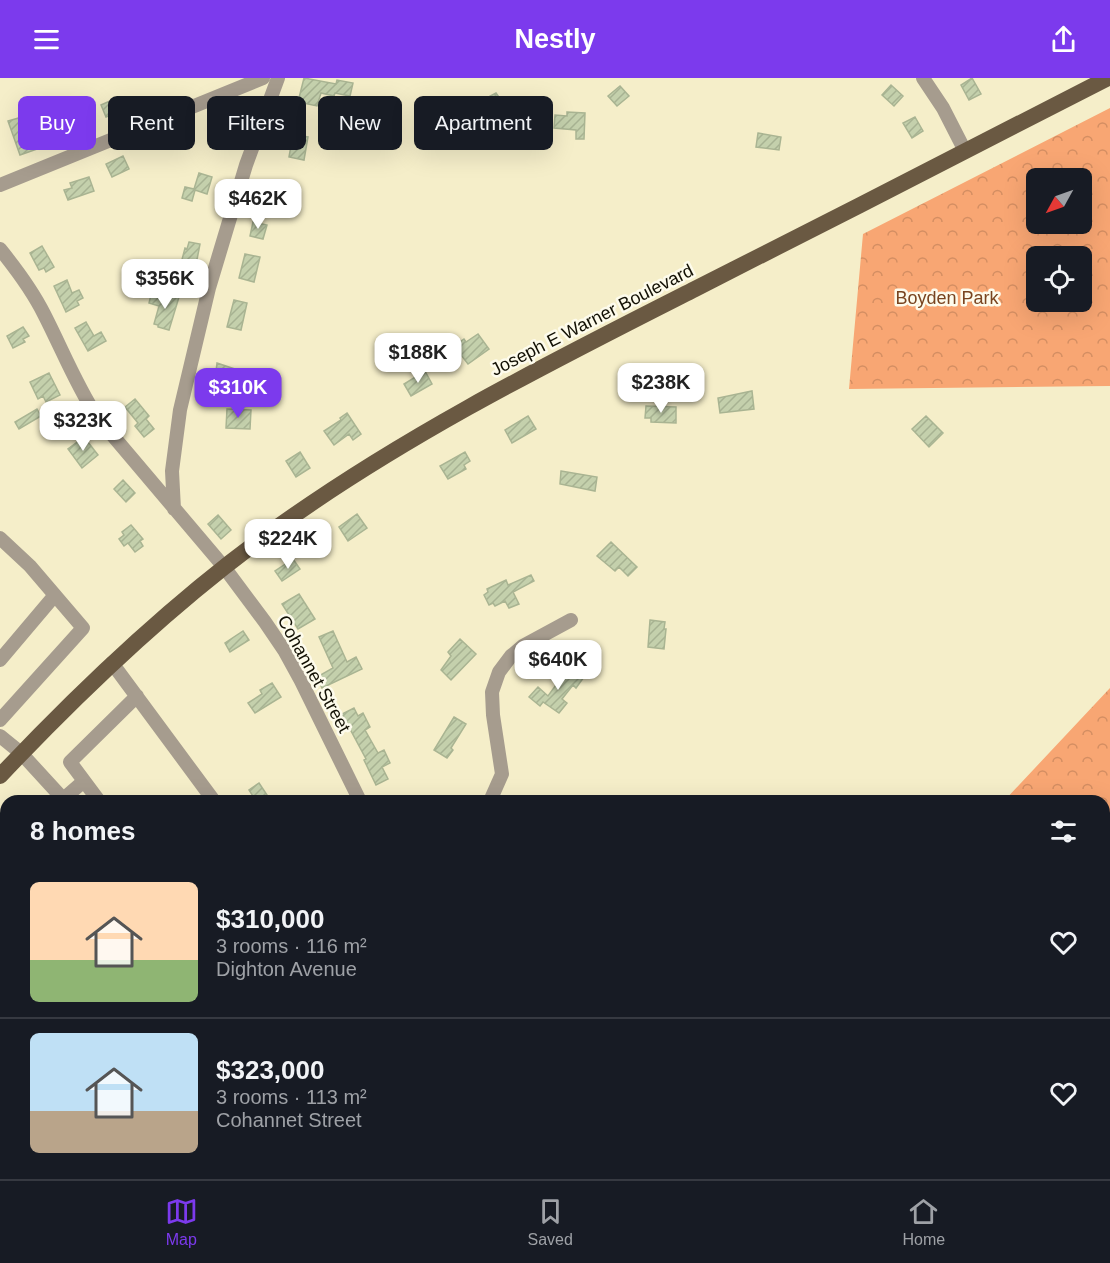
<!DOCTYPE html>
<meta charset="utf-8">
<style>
body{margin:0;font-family:Helvetica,sans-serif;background:#242831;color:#f1f3f6;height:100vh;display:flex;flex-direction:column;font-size:22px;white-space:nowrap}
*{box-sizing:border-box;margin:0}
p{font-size:20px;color:#9ea1a6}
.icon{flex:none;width:33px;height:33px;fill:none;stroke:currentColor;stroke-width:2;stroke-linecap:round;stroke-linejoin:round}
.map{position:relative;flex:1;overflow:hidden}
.sheet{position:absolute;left:0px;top:717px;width:1110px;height:384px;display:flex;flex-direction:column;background:#171b24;border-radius:18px 18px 0 0;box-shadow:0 6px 24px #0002}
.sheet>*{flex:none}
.guide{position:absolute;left:18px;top:18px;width:600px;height:54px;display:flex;gap:12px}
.needle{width:39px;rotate:230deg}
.controls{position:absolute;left:1026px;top:90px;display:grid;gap:12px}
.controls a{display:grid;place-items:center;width:66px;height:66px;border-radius:9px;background:#171b24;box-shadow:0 6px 24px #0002;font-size:30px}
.price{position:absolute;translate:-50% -51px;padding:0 14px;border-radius:12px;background:#fff;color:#222;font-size:20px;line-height:39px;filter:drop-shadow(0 2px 3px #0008)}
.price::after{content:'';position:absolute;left:50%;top:36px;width:18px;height:14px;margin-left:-9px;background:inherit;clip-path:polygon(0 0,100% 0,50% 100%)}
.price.selected{background:#7c3aed;color:#fff}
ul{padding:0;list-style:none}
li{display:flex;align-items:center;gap:18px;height:150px;padding:0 30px}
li+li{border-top:2px solid #363941}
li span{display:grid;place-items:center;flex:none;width:168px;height:120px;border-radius:9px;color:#555}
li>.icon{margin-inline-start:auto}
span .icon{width:72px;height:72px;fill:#fffc;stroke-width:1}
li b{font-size:26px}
h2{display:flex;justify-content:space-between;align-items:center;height:72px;padding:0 30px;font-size:26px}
.chip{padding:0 21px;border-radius:9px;background:#171b24;box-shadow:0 6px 24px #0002;font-size:21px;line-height:54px}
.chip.selected{background:#7c3aed;color:#fff}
header{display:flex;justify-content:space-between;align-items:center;height:78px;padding:0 30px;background:#7c3aed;color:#fff;font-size:27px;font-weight:700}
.tab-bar{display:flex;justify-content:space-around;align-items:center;height:84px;border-top:2px solid #363941;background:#171b24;font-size:16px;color:#9ea1a6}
.tab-bar a{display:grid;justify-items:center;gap:3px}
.tab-bar .selected{color:#7c3aed}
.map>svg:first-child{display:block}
.forest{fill:url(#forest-crowns);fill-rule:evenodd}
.building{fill:url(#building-hatch);stroke:#a9b492;stroke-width:1.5}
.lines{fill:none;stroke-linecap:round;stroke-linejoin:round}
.minor{stroke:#a69c8e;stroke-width:14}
.major{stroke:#6a5942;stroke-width:16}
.labels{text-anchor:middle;stroke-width:5;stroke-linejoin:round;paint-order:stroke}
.park-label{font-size:18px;fill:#79441f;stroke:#fdfbec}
.street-label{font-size:18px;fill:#121004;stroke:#fdfbec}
</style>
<header><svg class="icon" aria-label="menu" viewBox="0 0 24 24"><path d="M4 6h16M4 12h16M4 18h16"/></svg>Nestly<svg class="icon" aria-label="share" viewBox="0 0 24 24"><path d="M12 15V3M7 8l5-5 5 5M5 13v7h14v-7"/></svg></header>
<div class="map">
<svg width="1110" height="1101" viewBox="0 0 1110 1101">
<defs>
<pattern id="forest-crowns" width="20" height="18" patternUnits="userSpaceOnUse" patternTransform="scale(1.5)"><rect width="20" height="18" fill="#f8a673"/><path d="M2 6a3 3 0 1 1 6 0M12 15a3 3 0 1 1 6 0" fill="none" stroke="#d48e62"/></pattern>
<pattern id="building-hatch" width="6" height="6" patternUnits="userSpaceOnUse" patternTransform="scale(1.5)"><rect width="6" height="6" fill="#c4d0ac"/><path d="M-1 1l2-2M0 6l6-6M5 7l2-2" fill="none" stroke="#a7b292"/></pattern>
</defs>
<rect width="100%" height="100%" fill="#f5eec9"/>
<!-- forest -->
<path class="forest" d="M1110 30V308L849 311 863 156ZM1036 100H1082V146H1036ZM1036 178H1082V224H1036Z
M1110 610V774L1104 771V723H1004Z
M1110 853V933L1104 928V859Z"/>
<!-- building -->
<path class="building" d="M304 0 336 6 337 2 353 5 350 18 335 15 334 18 321 15 317 28 298 24Z
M972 0 981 16 969 22 961 7Z
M891 7 903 18 894 28 882 17Z
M620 8 629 18 617 28 608 18Z
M496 15 508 32 510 31 516 43 492 55 485 41 479 44 474 35 480 32 477 25Z
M119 19 124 32 106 39 101 27Z
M65 31 67 36 78 32 83 44 63 52 57 34Z
M567 34 585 35 584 61H576V52L554 50 555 37 567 38Z
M22 39 28 59 32 57 37 71 20 77 8 43Z
M915 39 923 53 912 60 903 45Z
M758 55 781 59 779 72 756 69Z
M293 57 308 59 304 82 289 79Z
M123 78 129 91 112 99 106 86Z
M199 95 212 99 207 116 195 112 192 123 182 120 185 109 194 111Z
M89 99 94 113 68 122 64 112 72 110 70 105Z
M253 144 267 147 263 161 250 158Z
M189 164 200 166 194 197 179 193 185 170 187 171Z
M42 168 54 189 46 194 44 190 39 192 30 175Z
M245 176 260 179 254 204 239 200Z
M67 202 72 215 79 212 83 220 77 223 79 227 66 234 54 208Z
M164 216 179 219 169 252 158 249V247L154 246 159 228 149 225 151 217 163 220Z
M234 222 247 225 241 252 227 249Z
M86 244 94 258 101 254 106 263 88 273 75 250Z
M23 249 29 258 23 261 25 264 13 270 7 258Z
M478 256 489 271 468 286 454 268 464 261 466 264Z
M217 285 238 292 235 307 215 302Z
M425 293 432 306 411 318 404 306Z
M49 295 60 317 46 324 43 318 38 321 30 304Z
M752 313 754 331 720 335 718 320Z
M135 321 149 338 146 341 154 351 144 359 135 348 138 345 125 329Z
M646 328 676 329V345L651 344V340H645Z
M37 331 41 338 19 351 15 344Z
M227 331 251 332 250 351 226 350Z
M347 335 361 356 353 362 349 356 334 367 324 353 341 342 340 340Z
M528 338 536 351 512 365 505 352Z
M926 338 943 355 929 369 912 351Z
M84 359 98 377 82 390 68 371Z
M300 374 310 390 296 399 286 383Z
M465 374 470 383 464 387 466 391 448 401 440 388Z
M561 393 597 399 595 413 560 406Z
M123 402 135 415 126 424 114 411Z
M357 436 367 450 348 463 339 449Z
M218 437 231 452 221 461 208 446Z
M131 447 143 461 140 463 143 468 135 474 128 465 124 468 119 461 124 457 122 454Z
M611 464 637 489 628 498 619 489 615 493 597 478Z
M293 481 300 491 282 503 275 493Z
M531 497 534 503 513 514 519 526 509 530 505 523 495 528 493 525 489 527 484 517 488 514 487 511 506 502 508 507Z
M299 516 315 541 298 551 282 526Z
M650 542 665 544 664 551H666L664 571 648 569Z
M243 553 249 562 230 574 225 565Z
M333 553 347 584 356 579 362 591 322 610 317 599 333 590 319 559Z
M460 561 476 576 451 602 441 592 451 578 448 574Z
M569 589 584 599 576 610 573 607 562 621 567 625 559 635 543 624 540 628 529 619 538 609 548 618Z
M272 605 281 619 255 635 248 625 262 616 260 612Z
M354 630 358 638 363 635 370 649 365 652 378 675 384 672 390 685 382 689 388 701 376 707 364 682 366 681 342 636Z
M454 639 466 646 451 670 453 672 447 680 434 672Z
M259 705 271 723H256L249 712Z"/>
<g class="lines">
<!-- minor -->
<path class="minor" d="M923 0 943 30 965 73
M0 107 263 0
M0 171C17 192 32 212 44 236 62 271 76 307 97 339L224 489 265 544 284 572 301 603 360 723
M174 431 172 393 180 332 209 210 246 87 278 0
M0 460 30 488 83 550 0 642
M0 582 55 517
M112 585 214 723
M0 658 21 675 65 723
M61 723 84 703
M99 723 70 684 137 618
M490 723 502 696 493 637 492 614 499 594 511 578 523 568 571 542
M0 836 6 840
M163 1095 178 1101
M596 1095 599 1101
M0 1098 8 1095C44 1097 83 1101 117 1095
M980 1101 986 1095"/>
<!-- major -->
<path class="major" d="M0 698C82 611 168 529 265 458 399 360 547 286 695 211 833 141 970 71 1108 0"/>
</g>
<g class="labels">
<!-- park labels -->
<g class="park-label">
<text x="947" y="226">Boyden Park</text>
</g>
<!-- street labels -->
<g class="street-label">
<text transform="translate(592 242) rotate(-27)" y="6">Joseph E Warner Boulevard</text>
<text transform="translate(314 596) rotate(61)" y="6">Cohannet Street</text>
</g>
</g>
</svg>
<div class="controls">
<a><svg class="needle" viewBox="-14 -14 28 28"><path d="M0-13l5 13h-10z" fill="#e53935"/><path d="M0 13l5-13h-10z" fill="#9ea1a6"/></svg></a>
<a><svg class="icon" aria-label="locate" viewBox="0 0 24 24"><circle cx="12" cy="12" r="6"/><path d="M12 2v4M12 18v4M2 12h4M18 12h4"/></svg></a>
</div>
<b class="price" style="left:258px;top:152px">$462K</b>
<b class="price" style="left:165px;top:232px">$356K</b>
<b class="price" style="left:418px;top:306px">$188K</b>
<b class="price" style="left:661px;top:336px">$238K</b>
<b class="price selected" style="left:238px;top:341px">$310K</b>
<b class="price" style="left:83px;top:374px">$323K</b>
<b class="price" style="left:288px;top:492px">$224K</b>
<b class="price" style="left:558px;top:613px">$640K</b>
<div class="guide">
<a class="chip selected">Buy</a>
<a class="chip">Rent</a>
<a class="chip">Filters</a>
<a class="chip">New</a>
<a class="chip">Apartment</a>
</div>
<section class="sheet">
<h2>8 homes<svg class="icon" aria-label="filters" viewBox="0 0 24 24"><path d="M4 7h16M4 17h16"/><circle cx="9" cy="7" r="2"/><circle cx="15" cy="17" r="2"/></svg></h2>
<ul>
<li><span style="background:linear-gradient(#ffd9b3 65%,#8fb573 0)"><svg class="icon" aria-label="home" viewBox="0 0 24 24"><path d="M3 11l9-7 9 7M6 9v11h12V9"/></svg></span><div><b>$310,000</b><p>3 rooms · 116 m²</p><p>Dighton Avenue</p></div><svg class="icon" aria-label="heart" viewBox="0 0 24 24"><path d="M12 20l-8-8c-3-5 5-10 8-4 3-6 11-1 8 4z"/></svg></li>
<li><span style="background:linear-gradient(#bfe0f5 65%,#b9a48a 0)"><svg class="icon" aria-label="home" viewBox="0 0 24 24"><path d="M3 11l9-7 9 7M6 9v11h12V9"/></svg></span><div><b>$323,000</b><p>3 rooms · 113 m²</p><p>Cohannet Street</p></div><svg class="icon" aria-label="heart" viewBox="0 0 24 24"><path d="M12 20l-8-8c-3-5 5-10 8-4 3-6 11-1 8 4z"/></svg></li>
</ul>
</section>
</div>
<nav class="tab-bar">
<a class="selected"><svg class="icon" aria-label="map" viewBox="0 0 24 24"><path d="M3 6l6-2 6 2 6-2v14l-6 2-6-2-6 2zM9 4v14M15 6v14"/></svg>Map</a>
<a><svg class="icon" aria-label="saved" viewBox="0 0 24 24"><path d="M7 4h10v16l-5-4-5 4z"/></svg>Saved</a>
<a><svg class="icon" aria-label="home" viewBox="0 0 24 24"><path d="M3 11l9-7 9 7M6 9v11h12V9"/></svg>Home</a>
</nav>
